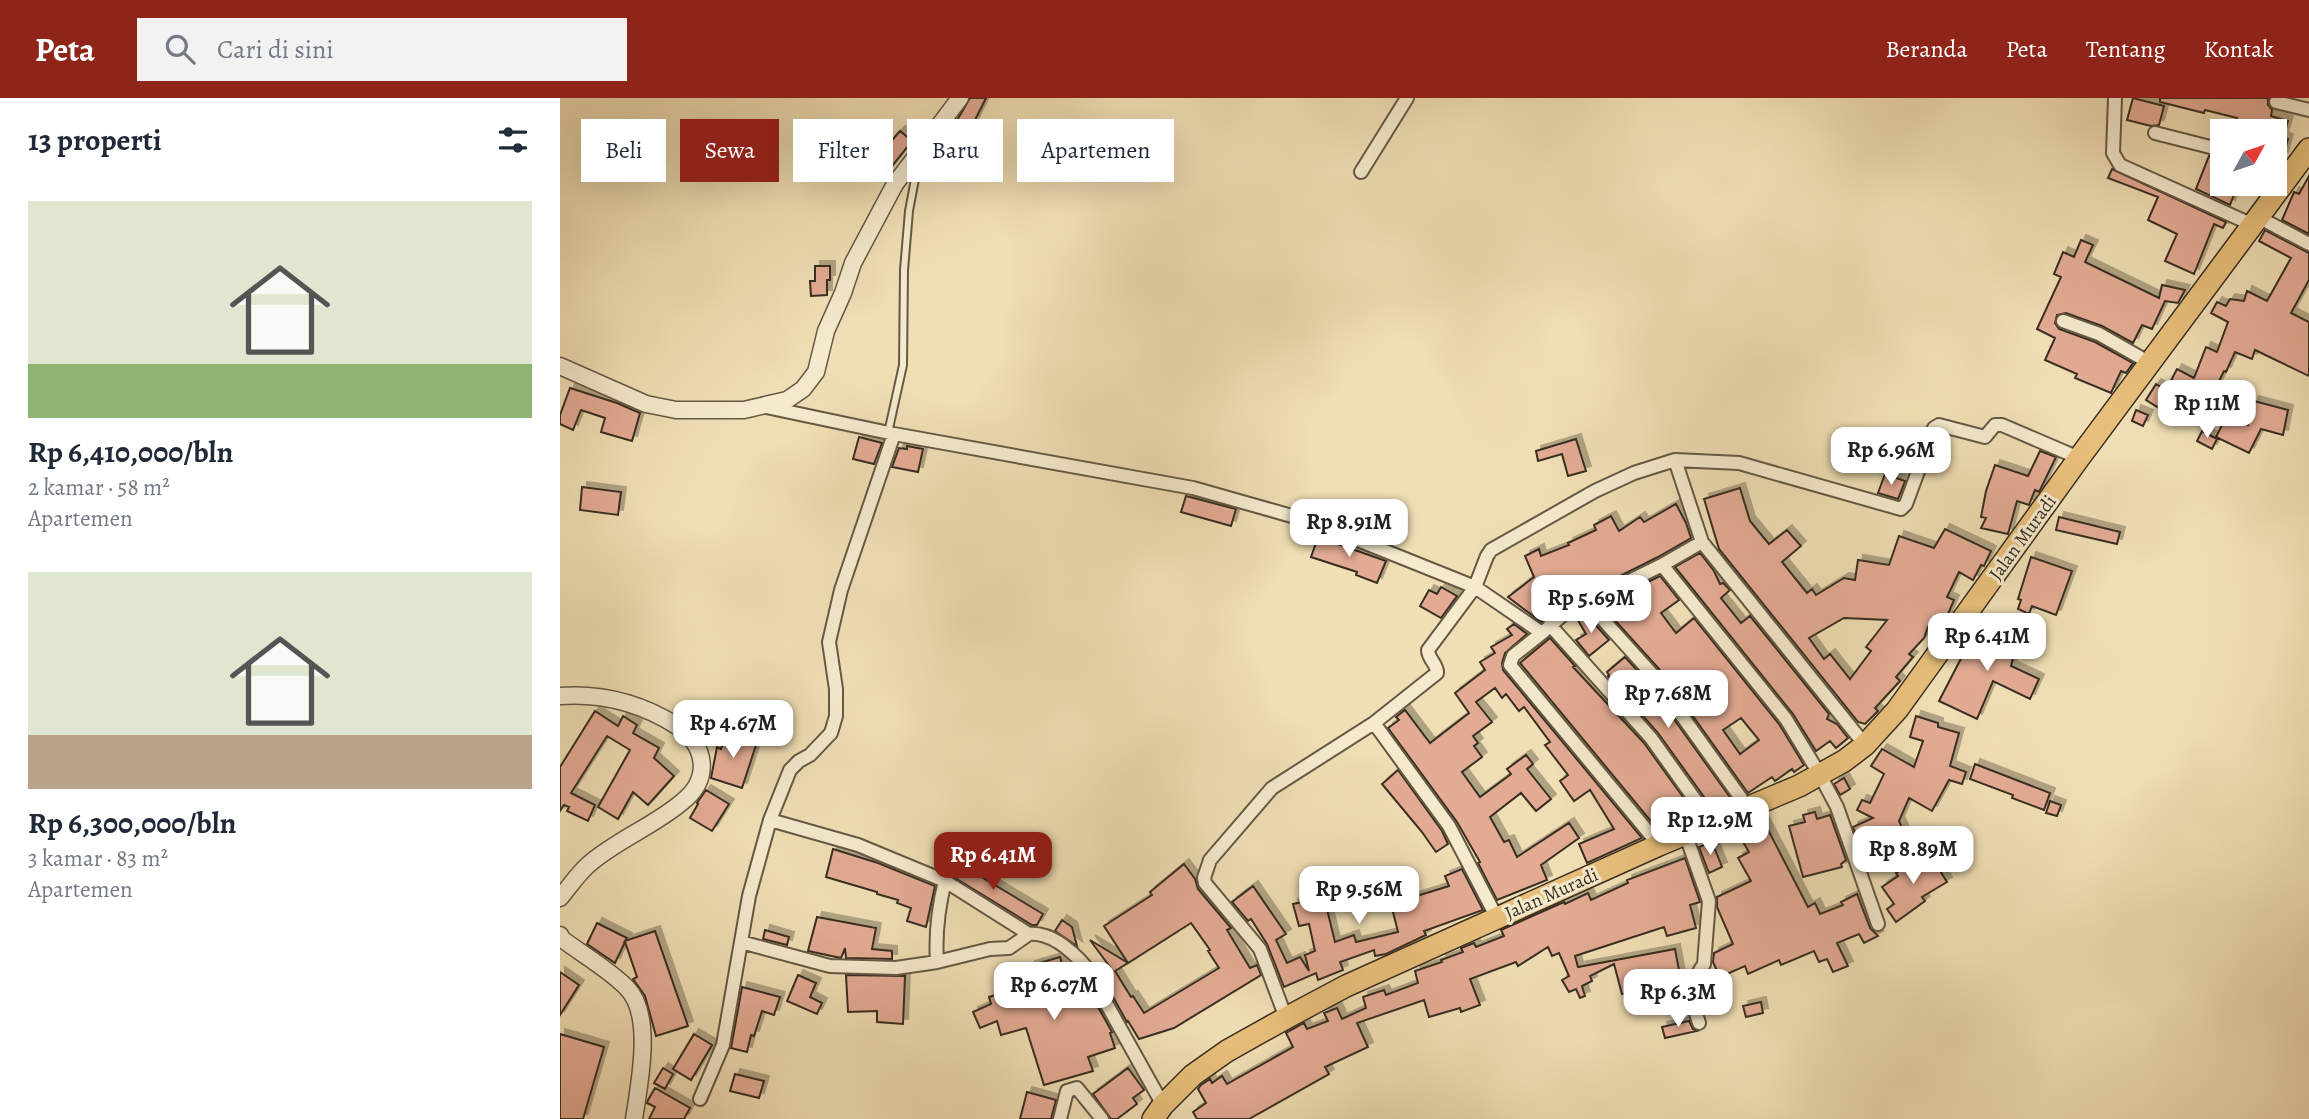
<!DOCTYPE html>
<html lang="id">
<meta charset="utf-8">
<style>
body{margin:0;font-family:Alegreya,serif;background:#f2f2f3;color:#1f2937;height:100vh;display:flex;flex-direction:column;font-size:26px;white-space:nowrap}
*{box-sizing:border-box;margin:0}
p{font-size:23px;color:#747a83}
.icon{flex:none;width:38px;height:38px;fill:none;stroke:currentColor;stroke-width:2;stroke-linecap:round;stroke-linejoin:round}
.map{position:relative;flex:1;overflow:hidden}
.sheet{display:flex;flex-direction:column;background:#fff;width:560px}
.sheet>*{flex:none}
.hud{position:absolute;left:21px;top:21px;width:665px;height:63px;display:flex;gap:14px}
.needle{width:46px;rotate:50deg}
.tools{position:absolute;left:1650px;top:21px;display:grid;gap:14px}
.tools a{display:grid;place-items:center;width:77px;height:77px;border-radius:0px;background:#fff;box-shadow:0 7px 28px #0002;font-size:35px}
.price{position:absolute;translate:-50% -60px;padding:0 16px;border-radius:14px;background:#fff;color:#222;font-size:23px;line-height:46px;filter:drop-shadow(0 2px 4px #0008)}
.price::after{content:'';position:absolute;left:50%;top:42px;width:21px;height:16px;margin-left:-10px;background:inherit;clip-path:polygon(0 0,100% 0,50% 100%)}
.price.on{background:#8f2418;color:#fff}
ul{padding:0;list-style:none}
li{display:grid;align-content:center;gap:14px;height:371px;padding:0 28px}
li span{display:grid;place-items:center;height:217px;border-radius:0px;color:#555}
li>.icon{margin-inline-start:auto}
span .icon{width:126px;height:126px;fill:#fffc;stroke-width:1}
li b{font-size:30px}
h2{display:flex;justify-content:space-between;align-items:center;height:84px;padding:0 28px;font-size:30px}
.tag{padding:0 24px;border-radius:0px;background:#fff;box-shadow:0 7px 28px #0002;font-size:24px;line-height:63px}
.tag.on{background:#8f2418;color:#fff}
header{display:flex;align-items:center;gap:42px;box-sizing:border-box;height:98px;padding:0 35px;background:#8f2418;color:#fff}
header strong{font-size:33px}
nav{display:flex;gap:38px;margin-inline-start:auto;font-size:24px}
.search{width:490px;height:63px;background:#f2f2f3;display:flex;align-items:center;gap:18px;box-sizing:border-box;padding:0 24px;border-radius:0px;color:#747a83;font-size:26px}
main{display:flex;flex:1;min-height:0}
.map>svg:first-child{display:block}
.building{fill:#e4ab94;stroke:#372d21;stroke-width:2;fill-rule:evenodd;filter:url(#shadow)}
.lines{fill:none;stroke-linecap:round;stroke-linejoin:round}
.service-casing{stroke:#655946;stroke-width:10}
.minor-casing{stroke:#655946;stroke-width:16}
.tertiary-casing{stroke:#655946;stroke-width:19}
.trunk-casing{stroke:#372d21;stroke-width:24}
.service{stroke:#f5eace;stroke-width:6}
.minor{stroke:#f5eace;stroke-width:12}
.tertiary{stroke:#f5eace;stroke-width:16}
.trunk{stroke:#e8bf7a;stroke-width:21}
.labels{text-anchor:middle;stroke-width:6;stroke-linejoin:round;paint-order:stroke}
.street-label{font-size:19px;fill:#372d21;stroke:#f5eace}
</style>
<header>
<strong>Peta</strong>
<div class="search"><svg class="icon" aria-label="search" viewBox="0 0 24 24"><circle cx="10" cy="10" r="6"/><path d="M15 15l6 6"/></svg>Cari di sini</div>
<nav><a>Beranda</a><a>Peta</a><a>Tentang</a><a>Kontak</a></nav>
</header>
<main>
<section class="sheet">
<h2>13 properti<svg class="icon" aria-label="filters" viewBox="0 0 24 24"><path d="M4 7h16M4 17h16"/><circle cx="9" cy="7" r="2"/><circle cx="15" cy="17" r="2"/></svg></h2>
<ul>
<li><span style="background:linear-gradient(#dfe7d0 75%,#8fb573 0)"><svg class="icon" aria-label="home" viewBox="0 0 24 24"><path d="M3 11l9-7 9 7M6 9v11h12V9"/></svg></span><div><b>Rp 6,410,000/bln</b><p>2 kamar · 58 m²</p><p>Apartemen</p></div></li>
<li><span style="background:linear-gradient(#dfe7d0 75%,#b9a48a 0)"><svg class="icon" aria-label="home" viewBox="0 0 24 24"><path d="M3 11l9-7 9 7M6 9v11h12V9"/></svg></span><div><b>Rp 6,300,000/bln</b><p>3 kamar · 83 m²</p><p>Apartemen</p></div></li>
</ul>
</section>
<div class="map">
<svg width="1749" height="1021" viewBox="0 0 1749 1021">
<defs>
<filter id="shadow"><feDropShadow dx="5" dy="-5" stdDeviation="0" flood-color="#0004"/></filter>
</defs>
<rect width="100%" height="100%" fill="#f0deb4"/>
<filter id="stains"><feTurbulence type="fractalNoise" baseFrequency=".00286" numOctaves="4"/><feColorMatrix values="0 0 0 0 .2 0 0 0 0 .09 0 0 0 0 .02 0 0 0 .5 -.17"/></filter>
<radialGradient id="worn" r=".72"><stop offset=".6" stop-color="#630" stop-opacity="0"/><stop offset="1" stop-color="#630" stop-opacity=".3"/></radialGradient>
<!-- building -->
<path class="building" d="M410 0H426L403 46 389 36Z
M1573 0 1604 8 1599 27 1591 28 1567 22Z
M1600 0H1708V7L1712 12 1711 18 1728 23 1723 39 1728 41 1723 59 1715 57V33H1673L1677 20 1645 12 1644 15 1600 4Z
M292 33 318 58 340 33 352 43 320 83 280 46Z
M1649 58 1662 61V86H1678L1670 107 1636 91Z
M405 63 431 65 430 80 404 78Z
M1552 71 1666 124 1663 130 1654 126 1634 176 1605 163 1617 136 1588 122 1598 99 1548 80Z
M1749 78V136L1722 122 1734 94 1739 96Z
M1705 132 1749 155V182L1731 215 1749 224V278L1695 252 1692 261 1675 254 1666 274 1664 273 1646 309 1621 297 1612 311 1602 305 1599 310 1586 302 1596 286 1606 292 1617 271 1634 280 1646 249 1657 254 1668 224 1651 215 1657 204 1666 208 1670 201 1684 203 1687 193 1707 203 1731 160 1699 143Z
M1521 142 1533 147 1525 164 1599 200 1602 187 1625 192 1618 205 1605 203 1592 231 1582 227 1573 245 1542 228 1506 215 1497 217 1495 225 1499 231 1535 244 1573 265 1566 275 1561 273 1551 295 1515 280 1517 276 1485 262 1495 240 1477 231 1501 179 1494 176 1503 154 1514 159Z
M255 168H270V182H267V197L251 198 250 183H255Z
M10 290 57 305 80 315 72 343 41 334 45 320 21 312 13 332 0 326V317Z
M1694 303 1728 312 1723 337 1701 331 1689 355 1656 339 1667 317 1688 327Z
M1576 312 1588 317 1583 328 1572 323Z
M1642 333 1657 341 1652 351 1637 343Z
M299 339 322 345 314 366 293 361Z
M1016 341 1026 373 1008 378 1002 356 978 363 976 353Z
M347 348 363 351 358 374 332 369 339 350 347 351Z
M1480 353 1496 359 1482 388 1479 394 1475 392 1469 407 1457 403 1448 436 1421 430 1426 420 1421 419 1426 393 1435 367 1468 378Z
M1325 376 1345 383 1338 401 1318 395Z
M22 389 61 394 58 417 20 412Z
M1180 390 1190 423 1209 446 1227 432 1241 448 1222 464 1247 495 1252 491 1256 497 1284 480 1295 482 1298 462 1329 467 1339 438 1374 450 1385 431 1431 453 1424 468 1421 467 1413 482 1399 474 1387 499 1394 502 1385 523 1378 532 1368 529 1364 540 1349 556 1353 559 1336 579 1340 583 1315 610 1318 613 1305 626 1298 624 1159 451 1144 401ZM1284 520 1327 522 1306 549 1311 553 1290 581 1270 556 1264 561 1249 540Z
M626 398 676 411 671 428 621 414Z
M1116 406 1126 425 1131 440 1098 459 1008 504 981 524 948 499 974 479 965 458 979 451 981 458 1009 447 1008 445 1036 432 1034 427 1051 418 1059 433 1080 419 1084 424Z
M821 415 838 423 828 444 810 437Z
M1499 419 1560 434 1557 446 1496 432Z
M758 439 826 463 817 485 796 477 797 474 751 459Z
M1140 455 1154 473 1160 486 1163 485 1170 492 1161 500 1181 525 1190 518 1269 616 1267 621 1277 626 1288 640 1276 650 1270 643 1256 653 1233 616 1115 469Z
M1471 459 1512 473 1496 517 1472 508 1469 516 1458 511 1461 502 1458 501Z
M1100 478 1119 502 1101 515 1116 535 1134 520 1219 626 1244 667 1234 674 1232 671 1215 683 1212 679 1188 695 1099 571 1041 507ZM1181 620 1199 642 1180 656 1163 632Z
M881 489 897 498 881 520 860 508 869 492 877 496Z
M1025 515 1049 542 1029 558 1016 542 1026 536 1016 519Z
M954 526 967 536 945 555 942 565 943 572 1082 740 1027 765 1019 746 1054 731 1030 692 1014 703 1000 683 1008 677 985 647 990 644 964 609 959 613 946 596 942 600 935 590 916 604 932 624 913 638 918 645 914 648 922 659 902 674 920 699 951 676 947 671 966 657 973 666 967 671 991 701 976 713 961 695 930 719 944 744 949 742 957 759 1009 725 1019 740 981 767 987 782 937 802 918 765 920 764 897 724 828 630 839 622 836 619 845 612 870 645 909 615 895 595 925 572 920 564 935 555 931 549 952 537 947 531Z
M1430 526 1452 532 1450 539 1458 542 1451 568 1479 581 1470 601 1433 583 1417 621 1379 603 1409 545 1423 553Z
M990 540 1015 568 1013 569 1084 645 1136 717 1099 733 960 565Z
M1065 559 1085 581 1172 702 1152 710 1098 635 1048 578 1049 577 1047 574Z
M35 613 58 628 63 618 77 627 73 635 99 650 94 660 114 678 88 707 73 694 58 721 38 709 70 652 47 638 11 695 35 707 28 723 7 713 9 709 4 707 0 713V669Z
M1356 618 1378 625V629L1399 635 1390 668 1406 674 1402 686 1389 682 1372 713 1349 700 1339 723 1347 741 1304 759 1293 729 1313 720 1297 712 1302 702 1310 705 1324 676 1311 668 1322 651 1354 669 1363 643 1350 639Z
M167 634 197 644 182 690 151 680 157 649 161 651Z
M1415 666 1490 695 1484 712 1452 700 1453 697 1410 681Z
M838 672 882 733 888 746 876 754 862 734 822 686Z
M1284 680 1290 691 1280 697 1274 686Z
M146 692 169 706 152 733 130 720 138 706 137 705Z
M1490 703 1501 707 1497 718 1486 715Z
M1255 714 1257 721 1270 717 1286 762 1281 766 1282 769 1243 779 1229 728 1245 724 1243 717Z
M1204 724 1248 809 1255 805 1260 816 1283 807 1281 804 1297 796 1310 830 1318 838 1304 845 1299 836 1277 845 1288 868 1273 874 1267 861 1259 864 1254 853 1221 867 1219 862 1188 876 1185 868 1160 879 1153 864 1154 855 1173 846 1157 809V799L1191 783 1178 760 1189 754 1179 737Z
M1152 744 1162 769 1149 775 1139 749Z
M273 751 318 765 375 788 366 829 347 823 351 810 337 805 338 802 317 796V794L266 779Z
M1369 755 1387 784 1362 799 1365 803 1336 824 1327 811 1334 806 1322 789 1338 778 1336 775Z
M390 760 483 816 477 827H472L382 772Z
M1125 760 1140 804 1130 807 1136 830 1107 838 1104 829 1015 858 1018 869 1115 851 1121 883 1062 896 1054 866 1030 878 1032 883 1022 888 1025 898 1020 900 1016 891 1009 894 1002 882 1009 878 999 855 992 858 988 849 958 868 956 864 910 881 920 907 901 914 900 910 869 919 864 902 797 925 808 949 765 969 769 976 689 1021H637L633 1014 646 1005 638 991 641 987 650 981 652 985 662 978 667 986 733 949 726 935 744 925 747 931 768 923 764 915 777 910 782 921 806 910 803 899 824 892 826 897 858 885 855 873 882 864 881 862 903 854 901 850 914 845 916 849 944 838 941 832 1004 804 1005 806 1028 795 1031 802 1068 785 1067 782Z
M624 766 635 781 638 791 671 830 667 832 690 870 697 867 701 877 614 930 579 941 568 923 567 924 539 874 550 869 530 842 568 865 555 873 571 899 573 898 584 915 659 870 648 853 650 852 631 825 568 865 544 828 592 797 590 794Z
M902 771 923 812 864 833 866 837 826 856 815 858 814 852 780 864 783 872 758 882 756 875 724 889 707 846 691 821 688 823 672 804 693 788 726 836 716 842 727 865 740 859 749 873 745 857 755 853 749 826 739 828 733 806 764 799 775 844 794 837 796 844 838 834 827 790 843 786 847 801 889 788 885 778Z
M257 819 316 830 312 851 332 853V861L286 860 285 850 281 860 248 853Z
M502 822 512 829 517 848 495 833Z
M37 825 67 840 65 843 95 833 128 928 96 938 85 898 73 881 77 879 65 844 55 865 27 846Z
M205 832 229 839 227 847 203 841Z
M500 859 505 876 502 881 520 877 552 934 550 935 555 950 528 959 533 973 484 987 466 930 441 937 437 923 420 930 413 914 431 906 429 899 449 893 451 899 477 891 470 868Z
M0 874 19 887 0 917Z
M238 877 256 885 250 899 262 905 257 916 227 903Z
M286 877 345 878 343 926 317 924V913L288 914Z
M182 889 220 899 214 917 202 913 194 938 191 937 187 954 171 950Z
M1201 904 1203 915 1186 919 1183 908Z
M1129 923 1133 931 1137 933 1105 940 1102 929Z
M0 936 44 949 23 1021H0Z
M134 936 152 947 131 982 113 971Z
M103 970 113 976 105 991 94 985Z
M568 970 584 992 573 1000 577 1006 557 1021H551L533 996Z
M175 976 204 983 199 1000 170 993Z
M95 990 130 1010 124 1021H89L95 1009 87 1005 88 1002Z
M467 994 496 1002 491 1021H460Z"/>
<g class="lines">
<defs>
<path id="service" d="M328 335 343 267 344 172 349 113 355 81 359 70 369 60 389 47 388 43 377 32"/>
<path id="minor" d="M1555 0 1553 55 1560 67 1693 127
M1716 4 1749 12
M1595 35 1662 52
M1715 66 1734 71
M801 74 847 0
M1698 119 1749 146
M1503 223 1539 236 1590 265
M206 309 334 336 633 390 753 424 915 489 982 535 1005 515 1102 467 1142 444 1305 647
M1115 362 1142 444
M1102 467 1226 621 1260 677 1277 709 1318 826
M1027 504 1092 576 1188 710
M990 527 1091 640 1151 724
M982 535 953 558 950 567 1099 747
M814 625 889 728 937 820
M210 722 298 747 385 783 469 836C492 834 512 853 526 869L603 1007
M1125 735 1149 803 1144 866 1132 885 1130 897 1139 925
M181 844 270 868 336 870 377 864 430 851 449 850 469 836
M377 864C375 835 378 811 385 783
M726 920 700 851 645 785 644 780 650 762 712 690 814 625 877 575C878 567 868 561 868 552L915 489 927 458 931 452 1035 393 1074 375 1115 362 1179 365 1341 411 1346 406 1374 330 1379 327 1425 339 1435 327H1442L1519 360
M140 1001 163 947 189 798 210 722 230 672 239 663 250 657 271 635 276 618V591L269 544 281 492 334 336
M500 1021 507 993 517 990 542 1021"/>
<path id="tertiary" d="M0 268 86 306 116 312H184L227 302 243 291 256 274 266 233 283 195 293 165 335 86 400 0
M0 598C43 595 81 605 117 628 147 648 151 681 122 704 94 728 56 742 28 767 18 776 9 789 0 800
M0 837 2 841C22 856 51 873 67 890 94 917 79 987 74 1021"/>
<path id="trunk" d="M593 1021 603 1007 633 977 667 953 726 920 786 888 1099 747 1239 688 1284 663 1305 647 1337 612 1519 360 1749 51"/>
</defs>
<!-- service casing -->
<use href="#service" class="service-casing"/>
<!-- minor casing -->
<use href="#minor" class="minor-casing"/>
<!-- tertiary casing -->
<use href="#tertiary" class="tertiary-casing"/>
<!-- trunk casing -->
<use href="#trunk" class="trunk-casing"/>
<!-- service -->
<use href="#service" class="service"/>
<!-- minor -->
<use href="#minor" class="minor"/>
<!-- tertiary -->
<use href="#tertiary" class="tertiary"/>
<!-- trunk -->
<use href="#trunk" class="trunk"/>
</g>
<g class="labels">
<!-- street labels -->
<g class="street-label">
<text transform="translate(1462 439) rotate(-54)" y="7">Jalan Muradi</text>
<text transform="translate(991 795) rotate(-24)" y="7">Jalan Muradi</text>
</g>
</g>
<rect width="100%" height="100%" filter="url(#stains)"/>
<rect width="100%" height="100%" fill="url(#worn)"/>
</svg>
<div class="tools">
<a><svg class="needle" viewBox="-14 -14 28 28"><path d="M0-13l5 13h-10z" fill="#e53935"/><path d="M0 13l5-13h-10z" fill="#747a83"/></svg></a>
</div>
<b class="price" style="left:1647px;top:342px">Rp 11M</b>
<b class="price" style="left:1331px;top:389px">Rp 6.96M</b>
<b class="price" style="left:789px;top:461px">Rp 8.91M</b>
<b class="price" style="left:1031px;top:537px">Rp 5.69M</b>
<b class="price" style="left:1427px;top:575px">Rp 6.41M</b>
<b class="price" style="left:1108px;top:632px">Rp 7.68M</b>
<b class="price" style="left:173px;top:662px">Rp 4.67M</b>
<b class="price" style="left:1150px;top:759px">Rp 12.9M</b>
<b class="price" style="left:1353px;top:788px">Rp 8.89M</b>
<b class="price on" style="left:433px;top:794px">Rp 6.41M</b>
<b class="price" style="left:799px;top:828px">Rp 9.56M</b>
<b class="price" style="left:494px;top:924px">Rp 6.07M</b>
<b class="price" style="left:1118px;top:931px">Rp 6.3M</b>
<div class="hud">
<a class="tag">Beli</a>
<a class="tag on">Sewa</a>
<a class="tag">Filter</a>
<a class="tag">Baru</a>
<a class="tag">Apartemen</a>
</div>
</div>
</main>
